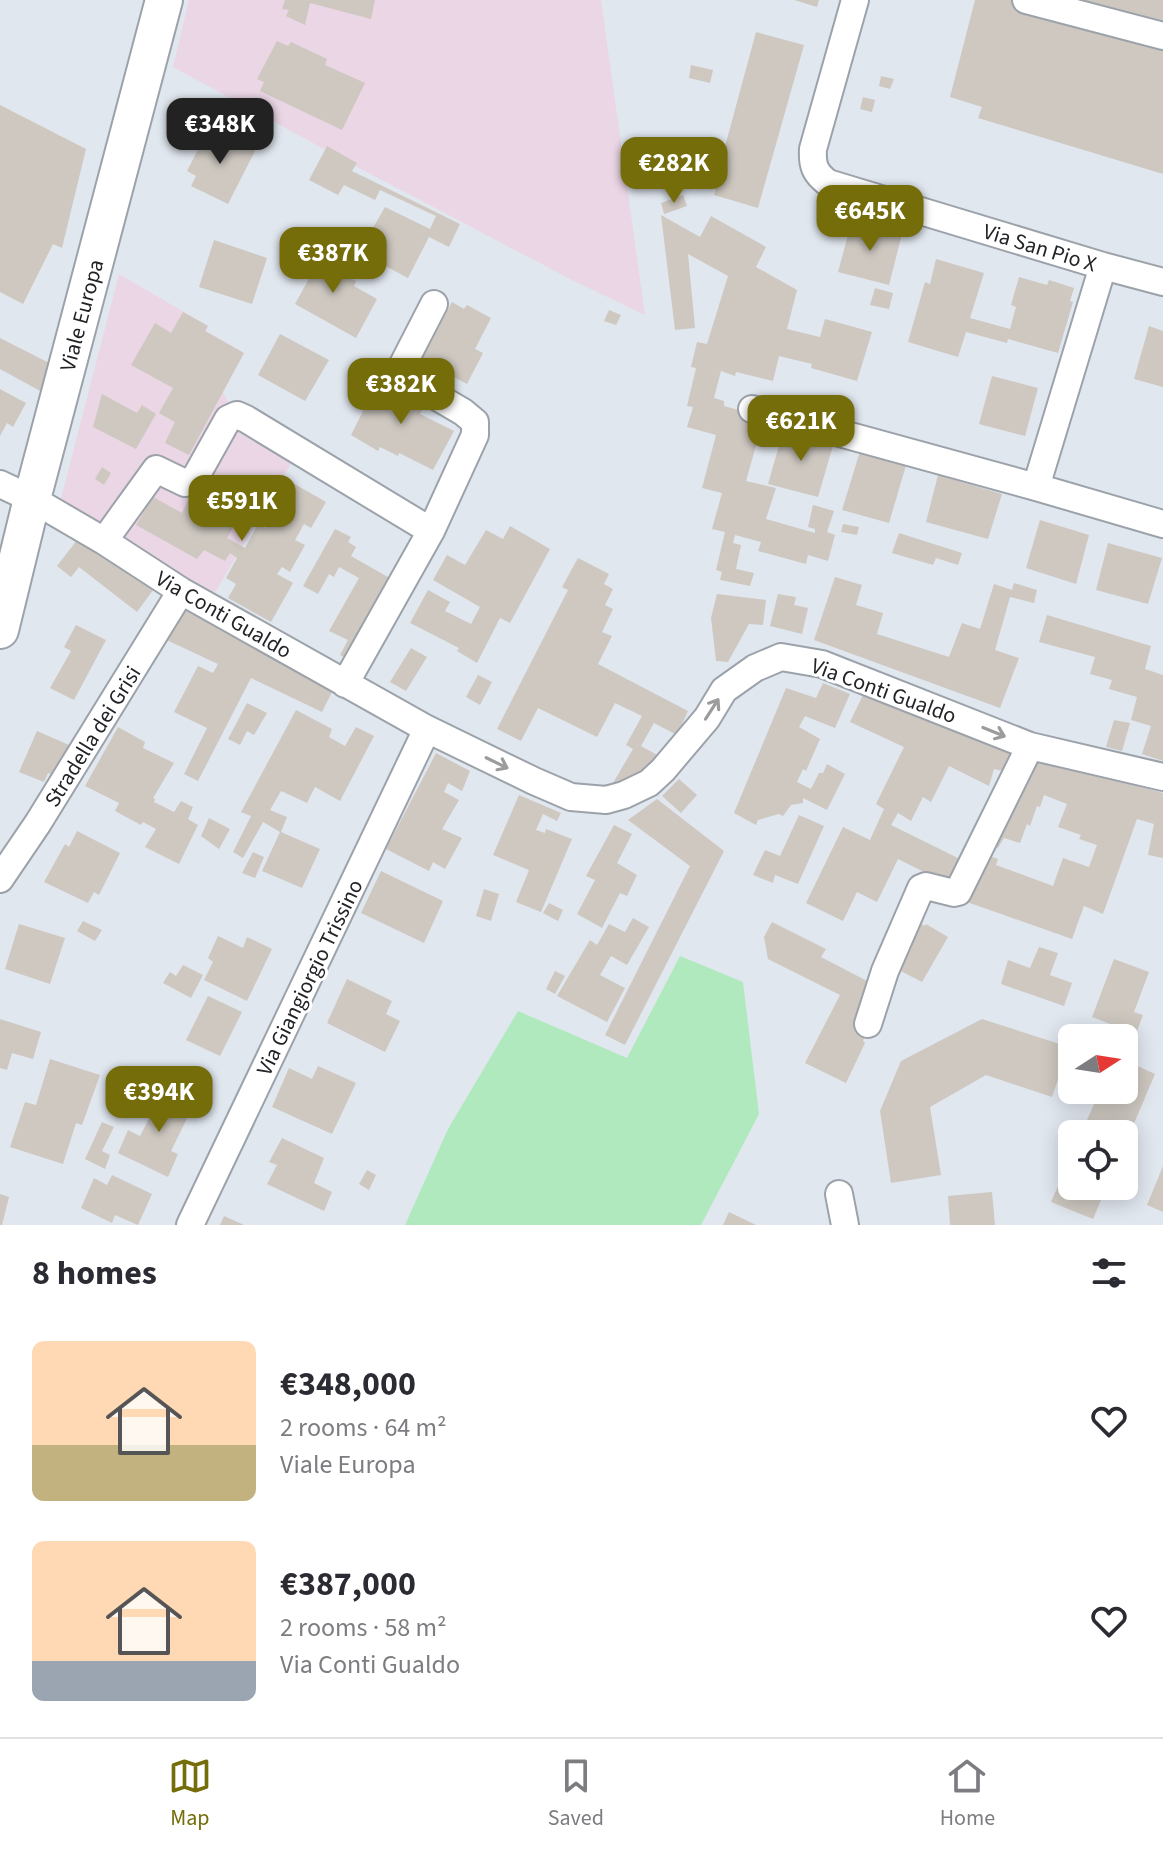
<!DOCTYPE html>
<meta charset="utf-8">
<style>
body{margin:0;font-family:"Source Sans 3",sans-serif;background:#f2f2f3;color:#2b2b33;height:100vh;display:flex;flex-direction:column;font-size:30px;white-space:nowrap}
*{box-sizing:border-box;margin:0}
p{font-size:26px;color:#7c7c81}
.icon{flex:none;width:44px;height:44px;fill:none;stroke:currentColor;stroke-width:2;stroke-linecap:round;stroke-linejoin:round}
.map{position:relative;height:1225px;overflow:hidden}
.side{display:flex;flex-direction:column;background:#fff;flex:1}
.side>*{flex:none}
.needle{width:52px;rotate:78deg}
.tools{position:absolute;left:1058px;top:1024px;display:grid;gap:16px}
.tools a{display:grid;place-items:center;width:80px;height:80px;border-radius:12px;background:#fff;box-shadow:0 4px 20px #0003;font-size:40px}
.price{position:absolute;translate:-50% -68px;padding:0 18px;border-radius:16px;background:#756d0a;color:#fff;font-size:26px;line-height:52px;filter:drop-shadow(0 2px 4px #0008)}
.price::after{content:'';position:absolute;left:50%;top:48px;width:24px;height:18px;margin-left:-12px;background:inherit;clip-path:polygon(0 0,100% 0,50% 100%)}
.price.current{background:#222;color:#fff}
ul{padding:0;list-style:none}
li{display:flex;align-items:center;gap:24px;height:200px;padding:0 32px}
li span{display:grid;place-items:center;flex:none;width:224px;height:160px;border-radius:12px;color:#555}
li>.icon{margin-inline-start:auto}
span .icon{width:96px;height:96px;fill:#fffc;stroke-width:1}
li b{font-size:34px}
h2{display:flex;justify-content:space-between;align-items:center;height:96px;padding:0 32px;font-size:34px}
.menu{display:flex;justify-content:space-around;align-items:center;height:112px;border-top:2px solid #e1e1e2;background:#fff;font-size:22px;color:#7c7c81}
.menu a{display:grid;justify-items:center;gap:4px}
.menu .current{color:#756d0a}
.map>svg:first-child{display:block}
.industrial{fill:#ead6e5}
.green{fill:#b0e9be}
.building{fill:#cec8c1}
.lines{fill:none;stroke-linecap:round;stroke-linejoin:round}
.minor-casing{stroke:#9ca2a9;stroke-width:30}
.secondary-casing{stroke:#9ca2a9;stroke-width:40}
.minor{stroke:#fff;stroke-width:26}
.secondary{stroke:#fff;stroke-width:36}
.oneway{stroke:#9b9c9d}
.labels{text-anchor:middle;stroke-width:6;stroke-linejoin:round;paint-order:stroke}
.street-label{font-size:22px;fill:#212326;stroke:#fff}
</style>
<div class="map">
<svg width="1163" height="1225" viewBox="0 0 1163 1225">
<rect width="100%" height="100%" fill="#e1e7ef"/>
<!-- industrial -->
<path class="industrial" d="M189 0H601L645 315 570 279 359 168 173 67Z
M119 274 208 326 206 331 244 353 223 392 239 423 295 457 210 601 57 514Z"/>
<!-- green -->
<path class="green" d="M680 956 743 982 759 1114 701 1225H405L448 1129 518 1011 627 1058Z"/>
<!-- building -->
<path class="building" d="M285 0H375L371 19 310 3 305 25 286 16 289 10 282 9Z
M794 0H819L817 7Z
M975 0H1163V174L978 118 982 107 950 97Z
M756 32 804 45 758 208 714 195 722 166 720 165Z
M277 41 288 46 291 42 327 59 325 65 365 83 342 130 260 91 264 82 257 79Z
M691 65 713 70 710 83 689 78Z
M881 76 894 79 890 89 879 86Z
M863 97 875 100 872 112 860 109Z
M0 105 86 149 62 248 53 244 23 304 0 292Z
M209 128 255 151 228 204 191 186 196 176 187 171Z
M327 146 357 163 352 171 460 224 449 247 429 237 408 278 359 252 385 207 430 229 436 216 380 190 375 200 344 185 338 195 309 180Z
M671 154 693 160 690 172 668 167Z
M667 171 689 177 686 189 664 184Z
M683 195 687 206 664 214 661 203Z
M661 215 700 237 711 216 766 247 756 267 797 290 787 329 820 337 825 319 872 332 857 381 811 368 812 364 779 356 773 381 736 372 735 376 721 371 714 398 724 401V406L764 417 746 481 776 488 766 519 815 533V529L808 527 813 505 834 511 827 532 835 535 828 561 808 555 806 564 758 551 761 542 735 535 733 543 741 545 736 569 754 573 750 586 720 580 722 572 716 570 725 532 712 529 722 493 702 488 716 435 687 427 693 407 687 406 696 368 691 367 697 342 707 344 728 276 688 254 695 328 675 330Z
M852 220 902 234 889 285 838 272Z
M214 240 267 258 252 304 199 287Z
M311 245 326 252 320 264 356 281 354 286 377 299 356 338 295 304 311 275 298 268Z
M936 259 984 273 970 318 1010 329 1016 307 1011 305 1019 277 1047 285 1049 280 1074 288 1070 301 1073 302 1058 353 1008 339 1007 343 966 332 958 357 908 342 925 282 930 284Z
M875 288 893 293 889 309 870 305Z
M452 302 464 309 467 305 491 318 475 349 483 353 467 384 421 360Z
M609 310 621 315 616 325 604 321Z
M183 312 208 326 205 331 244 353 189 455 165 443 175 422 159 413 173 388 131 365 155 323 171 333Z
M1149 326 1163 331V387L1134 379Z
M280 334 329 360 305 401 258 375Z
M0 338 55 366 42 392 0 369Z
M992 376 1038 388 1025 436 979 424Z
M379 379 427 401 420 414 454 431 433 470 399 453 398 456 380 447 378 451 351 435Z
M0 389 26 403 13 427 7 423 0 436Z
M102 394 137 413 142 405 156 414 136 449 93 427Z
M784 428 834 442 818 497 768 484Z
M860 451 907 462 889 523 842 510Z
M102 467 111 473 104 485 95 479Z
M938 475 1002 494 988 539 926 522Z
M284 478 326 502 311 528 304 524 295 540 305 545 290 572 282 567 277 574 293 583 271 622 228 598 236 584 226 578 237 558 230 553 225 561 204 550 197 559 136 525 153 497 182 513 191 494 237 520 227 538 245 548 258 524 265 528 278 504 271 501Z
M1040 520 1089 535 1076 584 1026 568Z
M843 524 859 527 857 535 841 532Z
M510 526 550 549 510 623 500 618 477 663 457 651 459 648 410 623 428 590 450 602 445 611 471 624 480 607 433 580 447 555 465 565 486 530 503 539Z
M335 529 351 537 348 542 356 547 351 556 395 581 349 660 340 655 348 640 329 631 359 578 339 567 334 577 329 574 318 594 303 586Z
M84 531 156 586 137 612 79 567 71 577 57 566Z
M899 533 962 553 958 565 936 558 933 565 892 553Z
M1108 543 1162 558 1148 604 1096 590Z
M578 558 609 574 604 584 613 589 605 605 613 609 602 632 612 636 598 664 688 711 677 735 654 723 641 746 659 756 650 772 618 785 613 783 633 749 626 745 642 716 615 703 597 737 538 708 521 741 497 729 568 590 562 587Z
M835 577 862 585 856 605 883 613 877 634 949 657 962 623 980 629 994 584 1012 590 1014 583 1037 590 1034 603 1010 597 995 650 1019 658 1000 708 814 640Z
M717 594 766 600 763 625 749 624 728 662 716 661 711 618Z
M778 594 796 597 794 605 808 608 802 634 770 626Z
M180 608 335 686 322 712 251 678 198 781 184 774 207 728 174 712 198 666 213 673 218 664 158 636Z
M1047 615 1151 646 1145 669 1163 675V761L1142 754 1151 726 1131 720 1137 697 1109 689 1112 680 1090 674 1095 657 1039 642Z
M76 625 106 640 74 700 50 688 71 651 64 647Z
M411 648 427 657 406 691 390 682Z
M478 675 492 682 480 705 466 697Z
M823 683 850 694 835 728 805 716 799 727 820 739 806 771 803 769 797 782 811 789 819 773H823L827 764 845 774 827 810 803 798V803L791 805 783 816 779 814 758 820 756 825 734 813 786 688 816 698Z
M863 695 938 722 1013 753 1011 773 994 769 989 786 949 766 931 802 923 797 911 821 898 813 891 825 964 861 952 886 898 859 877 902 857 892 843 921 806 903 843 827 870 840 884 809 876 804 904 747 850 722Z
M247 703 267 713 254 735 247 731 240 745 228 739Z
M296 710 332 729 329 737 345 746 356 727 374 736 340 801 315 787 307 803 281 791 270 810 287 817 281 832 320 849 302 888 262 871 280 832 263 822 243 858 233 852 251 816 241 812Z
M1114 720 1130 723 1122 751 1106 747Z
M118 727 145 742 143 748 174 763 153 798 155 799 154 802 174 812 181 801 193 807 188 819 198 825 179 864 145 847 156 829 143 822 141 825 115 811 119 803 85 786Z
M37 731 69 745 56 776 48 773 44 782 19 772Z
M436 753 470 771 462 791 448 783 444 792 459 800 442 829 462 838 445 869 433 862 429 871 386 849Z
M1030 756 1163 793V858L1148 855 1154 824 1137 819 1103 914 1084 906 1072 939 967 902 984 854 998 859 996 865 1053 886 1063 858 1089 867 1097 845 1079 839 1081 835 1058 827 1067 804 1044 795 1040 807 1037 806 1030 826 1027 824 1020 843 1004 838 998 848 990 844Z
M679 779 697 795 681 813 662 796Z
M519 795 561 813 557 821 543 814 536 830 545 833 546 829 572 839 541 912 516 902 529 870 493 855Z
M657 799 724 851 625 1045 605 1035 690 866 628 820Z
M799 815 824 826 798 884 775 875 773 883 753 875 765 850 780 856Z
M209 818 230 829 219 849 201 836Z
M614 825 632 834 617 863 637 875 627 896 620 893 602 928 577 914 595 880 586 876Z
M77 831 120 853 99 895 94 892 88 903 44 882 65 844 69 847Z
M253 852 264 857 255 878 242 873Z
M381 871 443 901 424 943 361 913Z
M484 889 499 894 491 921 476 916Z
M549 903 563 910 558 921 543 913Z
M633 918 649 927 627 965 611 956 600 975 625 988 607 1022 557 996 590 940 597 945 609 924 625 932Z
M83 921 102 930 95 941 77 931Z
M772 922 826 949 821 957 869 982 863 994 871 998 869 1029 863 1041 865 1043 846 1083 805 1063 840 995 768 959 764 937Z
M920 923 925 926 926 924 948 937 922 982 899 970 912 947 908 945Z
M19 924 65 938 50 984 5 969Z
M218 936 243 948 247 937 272 949 247 1001 204 980 213 962 208 958Z
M1039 947 1058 953 1050 975 1072 983 1064 1006 1001 984 1008 960 1030 968Z
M1114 959 1149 972 1134 1012 1143 1015 1136 1034 1092 1017Z
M183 965 203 975 191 998 163 983 170 972 176 976Z
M555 971 565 976 555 994 546 989Z
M347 979 392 1001 386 1014 400 1021 385 1052 327 1023Z
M208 996 242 1012 220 1056 186 1040Z
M0 1019 41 1032 33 1059 12 1053 7 1070 0 1068Z
M982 1019 1069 1047 1052 1097 986 1075 930 1107 941 1175 891 1183 880 1111 901 1061Z
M1124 1047 1136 1051 1129 1062 1155 1074 1124 1147V1134H1081L1100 1090H1124Z
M50 1059 100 1075 82 1125 76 1123 63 1164 10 1147 25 1102 36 1105Z
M318 1066 356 1083 332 1134 272 1107 289 1068 312 1079Z
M166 1086 195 1102 171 1151 178 1154 168 1177 118 1153 128 1130 140 1136Z
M102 1122 114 1127 102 1151 110 1155 105 1169 85 1159Z
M282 1138 324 1158 314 1183 332 1192 324 1211 267 1184 277 1165 269 1162Z
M1072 1154V1186H1107L1093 1219 1051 1202Z
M1163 1166V1212L1147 1205Z
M367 1170 376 1175 369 1190 359 1184Z
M112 1175 152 1194 138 1225 115 1215 112 1223 81 1208 94 1178 107 1185Z
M992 1192 995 1225H950L948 1196Z
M0 1194 9 1197 2 1225H0Z
M729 1212 756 1225H723Z
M224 1216 244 1225H220Z"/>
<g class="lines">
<defs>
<path id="minor" d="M855 0 813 149C812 166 815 173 828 183L1103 266 1163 282
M1026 0 1163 36
M752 409 1036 487 1163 524
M0 484 32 499 104 541 181 591 427 729 534 781 571 797 606 800 624 795 649 783 663 770 707 718 724 690 755 668 781 657 822 664 1030 746 1163 777
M1036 487 1103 266
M431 531 475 435V422L463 412 398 374 434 304
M104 541 156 469 185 483 195 478 228 419 237 415 246 419 431 531 345 684
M0 879 38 823 181 591
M868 1024 885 971 921 888 926 886 954 893 958 892 1030 746
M839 1194 845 1225
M190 1225 427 729"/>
<path id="secondary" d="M0 630 32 499 164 0"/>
</defs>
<!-- minor casing -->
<use href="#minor" class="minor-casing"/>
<!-- secondary casing -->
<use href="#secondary" class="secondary-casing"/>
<!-- minor -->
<use href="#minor" class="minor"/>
<!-- secondary -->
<use href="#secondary" class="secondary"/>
</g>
<!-- one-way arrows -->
<defs><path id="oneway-shaft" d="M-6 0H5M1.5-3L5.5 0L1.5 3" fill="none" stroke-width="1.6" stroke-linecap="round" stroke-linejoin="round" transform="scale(2)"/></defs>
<g class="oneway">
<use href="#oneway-shaft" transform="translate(712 709) rotate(-57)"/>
<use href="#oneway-shaft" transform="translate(994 732) rotate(22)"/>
<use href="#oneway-shaft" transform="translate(497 763) rotate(26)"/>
</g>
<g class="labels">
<!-- street labels -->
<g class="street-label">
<text transform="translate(1040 247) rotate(17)" y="8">Via San Pio X</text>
<text transform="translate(81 315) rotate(-75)" y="8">Viale Europa</text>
<text transform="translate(224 614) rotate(30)" y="8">Via Conti Gualdo</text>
<text transform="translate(884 690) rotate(20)" y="8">Via Conti Gualdo</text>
<text transform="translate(92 736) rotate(-58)" y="8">Stradella dei Grisi</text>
<text transform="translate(309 977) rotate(-64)" y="8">Via Giangiorgio Trissino</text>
</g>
</g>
</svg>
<div class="tools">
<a><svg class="needle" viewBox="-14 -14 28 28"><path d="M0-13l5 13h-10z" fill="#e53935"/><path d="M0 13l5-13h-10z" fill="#7c7c81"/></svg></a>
<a><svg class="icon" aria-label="locate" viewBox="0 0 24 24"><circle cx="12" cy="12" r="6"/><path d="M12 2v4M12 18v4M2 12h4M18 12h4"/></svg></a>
</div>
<b class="price current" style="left:220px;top:166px">€348K</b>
<b class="price" style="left:674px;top:205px">€282K</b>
<b class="price" style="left:870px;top:253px">€645K</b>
<b class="price" style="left:333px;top:295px">€387K</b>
<b class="price" style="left:401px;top:426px">€382K</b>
<b class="price" style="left:801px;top:463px">€621K</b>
<b class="price" style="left:242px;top:543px">€591K</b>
<b class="price" style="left:159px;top:1134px">€394K</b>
</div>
<section class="side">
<h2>8 homes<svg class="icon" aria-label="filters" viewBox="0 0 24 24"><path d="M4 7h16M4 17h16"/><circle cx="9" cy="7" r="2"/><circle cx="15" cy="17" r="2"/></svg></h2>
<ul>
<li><span style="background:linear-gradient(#ffd9b3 65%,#c2b280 0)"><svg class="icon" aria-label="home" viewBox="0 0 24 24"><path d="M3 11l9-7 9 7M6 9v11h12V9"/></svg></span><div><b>€348,000</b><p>2 rooms · 64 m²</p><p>Viale Europa</p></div><svg class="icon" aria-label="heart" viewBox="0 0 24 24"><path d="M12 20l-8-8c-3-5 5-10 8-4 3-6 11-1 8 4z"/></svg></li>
<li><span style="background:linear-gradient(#ffd9b3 75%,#9aa5b1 0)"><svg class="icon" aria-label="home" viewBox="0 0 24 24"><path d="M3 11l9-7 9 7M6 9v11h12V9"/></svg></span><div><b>€387,000</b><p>2 rooms · 58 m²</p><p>Via Conti Gualdo</p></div><svg class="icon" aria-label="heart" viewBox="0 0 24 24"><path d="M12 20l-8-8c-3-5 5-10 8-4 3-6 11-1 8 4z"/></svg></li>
</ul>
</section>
<nav class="menu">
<a class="current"><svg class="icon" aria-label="map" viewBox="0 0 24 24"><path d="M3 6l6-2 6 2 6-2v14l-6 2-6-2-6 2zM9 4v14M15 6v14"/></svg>Map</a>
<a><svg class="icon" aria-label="saved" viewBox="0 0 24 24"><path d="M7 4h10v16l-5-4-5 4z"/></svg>Saved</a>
<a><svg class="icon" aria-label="home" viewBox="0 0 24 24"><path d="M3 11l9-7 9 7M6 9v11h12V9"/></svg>Home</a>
</nav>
